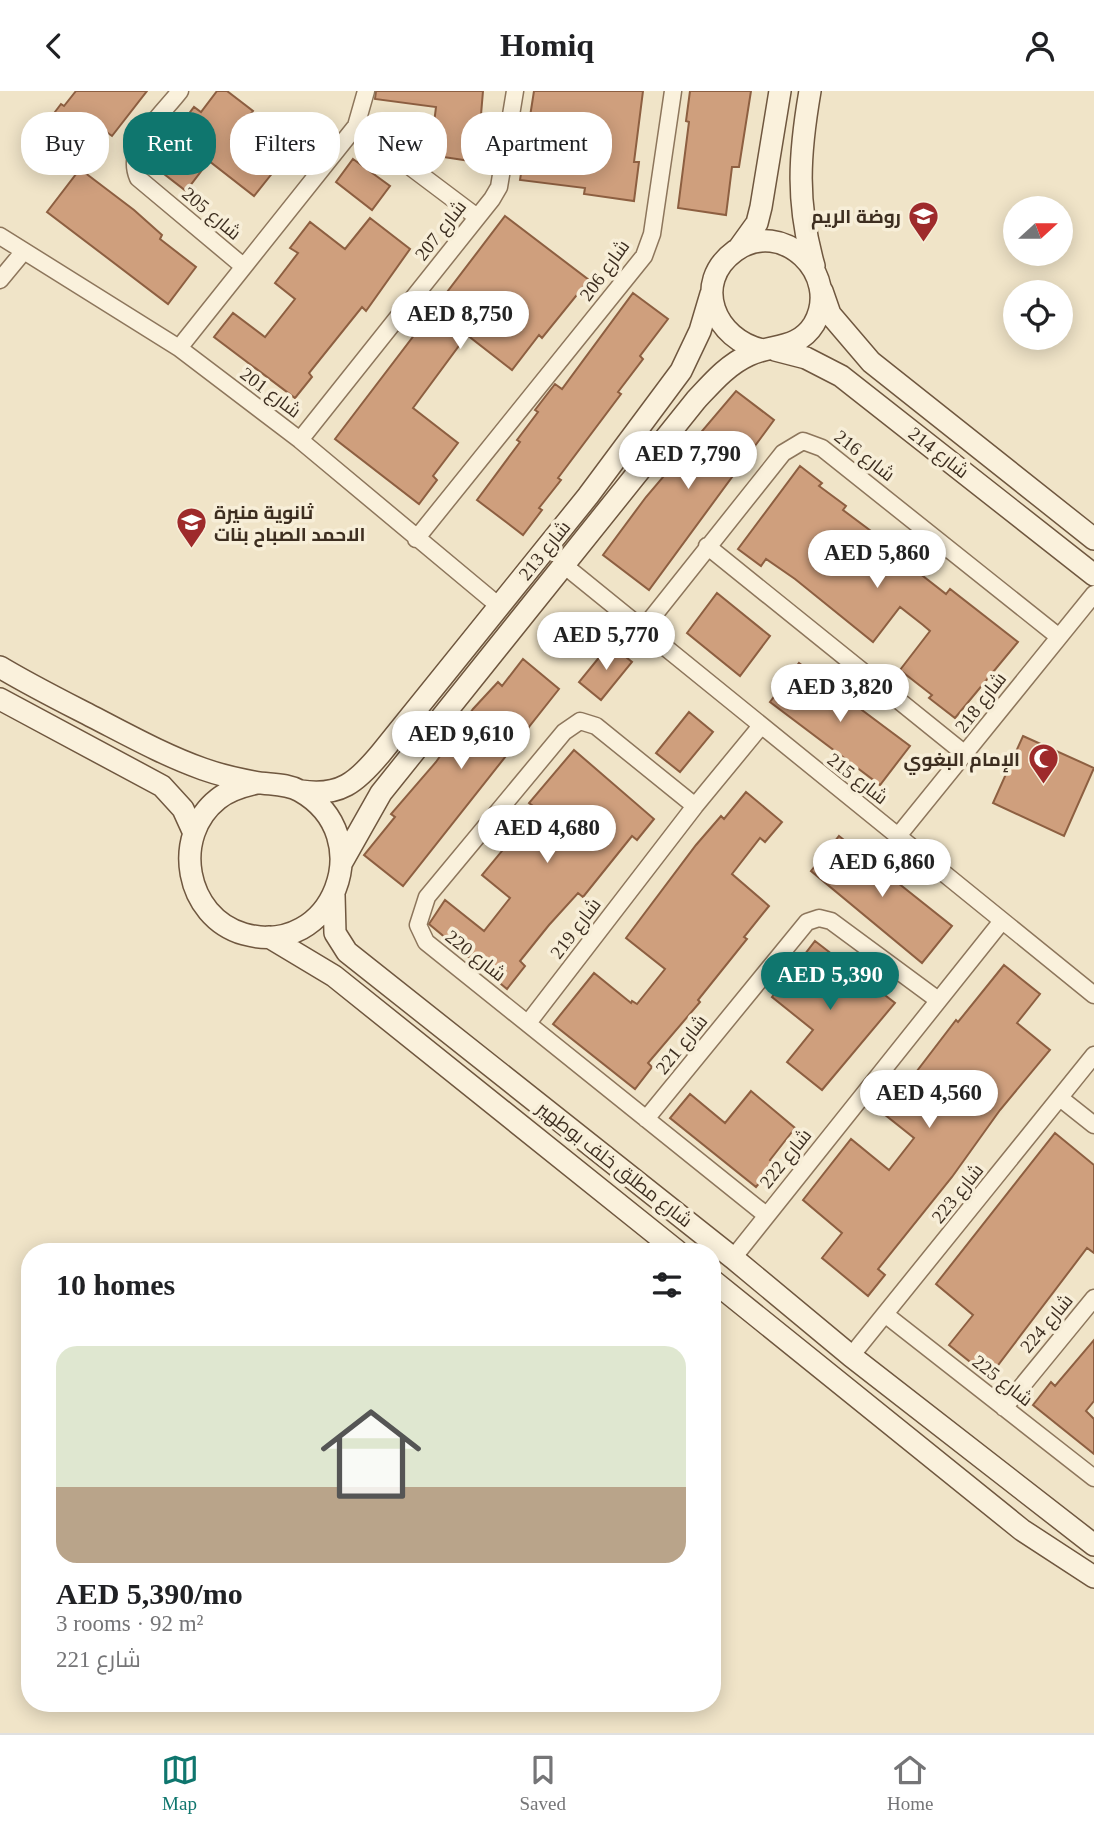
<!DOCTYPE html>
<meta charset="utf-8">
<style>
body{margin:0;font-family:"Times New Roman",Cairo,serif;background:#f2f2f2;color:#202124;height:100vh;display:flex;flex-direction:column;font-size:26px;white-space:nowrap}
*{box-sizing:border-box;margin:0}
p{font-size:23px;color:#757577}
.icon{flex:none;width:38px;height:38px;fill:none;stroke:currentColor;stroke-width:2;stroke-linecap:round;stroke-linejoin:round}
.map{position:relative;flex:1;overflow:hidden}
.details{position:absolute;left:21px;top:1152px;width:700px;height:469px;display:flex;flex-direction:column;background:#fff;border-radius:28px;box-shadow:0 4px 18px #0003}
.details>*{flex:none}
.hud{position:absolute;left:21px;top:21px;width:700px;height:63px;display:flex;gap:14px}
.needle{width:46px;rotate:69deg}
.tools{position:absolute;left:1003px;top:105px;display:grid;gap:14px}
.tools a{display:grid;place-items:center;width:70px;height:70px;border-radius:50%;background:#fff;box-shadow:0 4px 18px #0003;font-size:35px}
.price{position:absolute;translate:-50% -60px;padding:0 16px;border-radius:24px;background:#fff;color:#222;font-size:23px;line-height:46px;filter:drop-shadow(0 2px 4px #0008)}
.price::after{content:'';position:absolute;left:50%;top:42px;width:21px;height:16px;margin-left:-10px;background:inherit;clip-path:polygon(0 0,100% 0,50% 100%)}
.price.selected{background:#0f766e;color:#fff}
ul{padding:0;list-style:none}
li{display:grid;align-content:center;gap:14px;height:371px;padding:0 35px}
li span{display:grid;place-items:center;height:217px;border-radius:21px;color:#555}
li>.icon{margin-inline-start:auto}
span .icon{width:126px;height:126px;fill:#fffc;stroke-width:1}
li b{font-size:30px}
h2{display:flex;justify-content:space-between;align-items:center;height:84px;padding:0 35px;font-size:30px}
.pill{padding:0 24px;border-radius:28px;background:#fff;box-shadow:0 4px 18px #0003;font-size:24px;line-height:63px}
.pill.selected{background:#0f766e;color:#fff}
header{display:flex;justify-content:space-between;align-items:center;height:91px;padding:0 35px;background:#fff;font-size:32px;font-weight:800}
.tab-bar{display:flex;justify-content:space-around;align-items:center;height:98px;border-top:2px solid #e0e0e0;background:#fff;font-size:19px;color:#757577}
.tab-bar a{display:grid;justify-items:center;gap:4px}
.tab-bar .selected{color:#0f766e}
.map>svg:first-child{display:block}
.building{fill:#cf9f7d;stroke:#8d5f41;stroke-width:2}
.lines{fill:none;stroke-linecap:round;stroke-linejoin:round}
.street-casing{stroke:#8d765c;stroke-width:19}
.secondary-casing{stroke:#6f573f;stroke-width:24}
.street{stroke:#faf1dc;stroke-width:16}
.secondary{stroke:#faf1dc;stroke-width:21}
.labels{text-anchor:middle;stroke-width:7;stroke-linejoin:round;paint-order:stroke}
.street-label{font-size:19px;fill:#3d2e20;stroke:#f7eed8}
.poi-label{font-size:19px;font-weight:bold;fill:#3d2e20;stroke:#f7eed8;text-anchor:end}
</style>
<header><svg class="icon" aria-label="back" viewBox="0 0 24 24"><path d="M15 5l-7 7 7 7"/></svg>Homiq<svg class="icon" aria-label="person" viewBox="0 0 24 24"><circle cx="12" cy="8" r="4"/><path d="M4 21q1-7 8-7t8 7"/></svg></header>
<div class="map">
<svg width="1094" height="1642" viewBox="0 0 1094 1642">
<rect width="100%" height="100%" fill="#f0e4c8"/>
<!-- building -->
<path class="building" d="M76 0H147L112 45 98 35 73 68 39 42 61 13 64 15Z
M217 0H227L253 20 231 48 274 80 254 105 209 70 186 100 146 69 164 45 169 49 194 16 201 21Z
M376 0H483L477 71 430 64 436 16 375 8Z
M534 0H643L634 71H639L634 110 584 103 585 97 520 89Z
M690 0H751L739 76H732L726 124 678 117 689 31 686 30Z
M353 68 390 95 372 119 336 91Z
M80 78 134 119 162 144 160 148 196 176 168 213 47 121Z
M505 125 589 189 542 247 539 244 512 279 467 244 413 317 458 352 433 385 437 389 419 413 335 348Z
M370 127 410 158 366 220 362 216 309 282 312 286 295 307 214 246 233 222 265 246 295 208 275 192 298 162 290 157 310 131 345 158Z
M633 202 668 228 640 265 643 268 618 301 621 303 558 387 561 389 539 417 542 419 523 444 477 409 520 351 517 349 538 321 535 319 555 293 562 298Z
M736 300 774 329 649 499 603 464 646 406Z
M800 375 822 392 819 395 846 415 843 419 879 446 877 449 946 503 950 498 1018 551 955 627 929 607 932 604 900 579 930 540 923 534 900 516 873 551 795 488 766 468 761 475 738 458Z
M717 502 770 545 740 585 687 542Z
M610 553 632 571 601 609 579 591Z
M523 568 559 598 403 795 364 764 395 726 391 723 436 671 473 618 498 591 502 595Z
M799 572 910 655 880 694 770 611Z
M689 621 713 641 680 681 656 662Z
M1023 645 1094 677 1064 745 993 712Z
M574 659 654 728 637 749 632 745 583 806 578 802 549 834 520 870 525 875 507 898 429 833 445 809 484 840 510 807 482 784 511 749 507 746 533 715 529 712Z
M746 701 782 731 765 751 760 747 732 783 769 815 744 846 747 848 698 909 700 911 648 972 652 976 635 998 553 933 594 882 631 912 632 910 637 913 665 878 626 847 696 754 721 725 724 728Z
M839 745 952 835 922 872 811 780Z
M815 850 895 912 822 999 787 971 813 939 772 906Z
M1004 874 1040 903 1017 932 1050 959 1000 1019 952 1086 878 1178 885 1184 868 1205 822 1167 842 1142 803 1109 851 1048 889 1079 914 1047 884 1023 956 929 958 931Z
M751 1000 795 1037 770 1069 775 1073 756 1096 670 1027 690 1003 725 1032Z
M1055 1042 1094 1074V1162L1087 1157 989 1286 949 1254 973 1224 936 1193Z
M1094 1249V1310L1086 1320 1094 1328V1363L1033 1314 1051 1291 1055 1295Z"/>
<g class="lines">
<defs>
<path id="street" d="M180 0C161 25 124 54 138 87L243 175
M356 35 477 126
M0 145 179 257 300 349 499 515
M0 189 24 160
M179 257 356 35 366 0
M300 349 492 108 499 96 515 0
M416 448 644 165 652 143 673 0
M707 455 965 663
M565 475 1094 904
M643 538 783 362 803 350 822 357 1059 546
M695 715 596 635 580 630 564 641 427 806 418 834 426 851 766 1124
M898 745 1094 503
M528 932 695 715 760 636
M1060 1007 1094 1034
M646 1028 807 831 819 827 831 830 938 909
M733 1167 1002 830
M886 1224 1094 1387
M851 1265 1094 964
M1004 1317 1094 1207"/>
<path id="secondary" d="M810 0C799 64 796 112 814 175
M739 157 757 132 761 116 780 0
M822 200 830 223 871 271 1094 448
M775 259 806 267 841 285 1094 484
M0 576C30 594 62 610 93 626 130 645 164 664 203 678 220 684 237 688 254 691 270 694 286 692 300 700 380 745 333 868 244 843 185 826 171 745 218 708 229 699 243 695 257 692
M0 608 162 695 183 718 193 740
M301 700C340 706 357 691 381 662L588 405 681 280 700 240 711 203
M342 771 381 702 696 309C712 292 727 274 749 264 772 253 798 259 814 233 842 184 782 126 735 160 691 192 715 249 763 259
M334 804 335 842 347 861 733 1167 851 1265 1094 1454
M269 846 334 885 677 1160
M712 1189 1022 1439 1094 1486"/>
</defs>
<!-- street casing -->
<use href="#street" class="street-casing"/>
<!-- secondary casing -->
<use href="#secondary" class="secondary-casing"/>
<!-- street -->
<use href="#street" class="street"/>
<!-- secondary -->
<use href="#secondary" class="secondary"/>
</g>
<!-- icons -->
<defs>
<symbol id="school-pin" viewBox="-11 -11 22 30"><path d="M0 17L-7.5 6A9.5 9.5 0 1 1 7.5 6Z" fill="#9e2a2b" stroke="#f7eed8"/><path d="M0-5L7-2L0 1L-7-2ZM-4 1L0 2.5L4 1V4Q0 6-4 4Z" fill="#fff"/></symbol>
<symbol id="mosque-pin" viewBox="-11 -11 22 30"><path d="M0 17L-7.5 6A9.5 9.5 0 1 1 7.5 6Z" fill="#9e2a2b" stroke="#f7eed8"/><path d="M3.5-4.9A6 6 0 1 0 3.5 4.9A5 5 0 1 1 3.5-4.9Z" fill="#fff"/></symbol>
</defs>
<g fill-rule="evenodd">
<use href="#school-pin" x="906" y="108" width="35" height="47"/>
<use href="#school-pin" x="174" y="414" width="35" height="47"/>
<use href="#mosque-pin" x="1026" y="650" width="35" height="47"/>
</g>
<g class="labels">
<!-- street labels -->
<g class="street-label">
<text transform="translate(212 122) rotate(40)" y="7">شارع 205</text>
<text transform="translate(440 139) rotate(-52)" y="7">شارع 207</text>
<text transform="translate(604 179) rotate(-54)" y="7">شارع 206</text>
<text transform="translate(271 301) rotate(37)" y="7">شارع 201</text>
<text transform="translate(939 361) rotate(38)" y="7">شارع 214</text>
<text transform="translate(865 364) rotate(38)" y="7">شارع 216</text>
<text transform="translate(544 459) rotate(-51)" y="7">شارع 213</text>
<text transform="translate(980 611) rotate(-52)" y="7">شارع 218</text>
<text transform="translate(858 687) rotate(38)" y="7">شارع 215</text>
<text transform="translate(575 837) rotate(-53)" y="7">شارع 219</text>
<text transform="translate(476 864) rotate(38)" y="7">شارع 220</text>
<text transform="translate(681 953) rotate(-51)" y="7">شارع 221</text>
<text transform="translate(785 1067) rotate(-51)" y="7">شارع 222</text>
<text transform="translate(615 1073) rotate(38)" y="7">شارع مطلق خلف بوطهير</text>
<text transform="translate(957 1102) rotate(-51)" y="7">شارع 223</text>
<text transform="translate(1046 1232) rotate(-50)" y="7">شارع 224</text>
<text transform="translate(1003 1289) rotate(38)" y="7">شارع 225</text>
</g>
<!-- poi labels -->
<g class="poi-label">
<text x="901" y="132">روضة الريم</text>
<text x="214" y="428" text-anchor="start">ثانوية منيرة<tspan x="214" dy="22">الاحمد الصباح بنات</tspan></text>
<text x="1020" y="675">الإمام البغوي</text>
</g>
</g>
</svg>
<div class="tools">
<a><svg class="needle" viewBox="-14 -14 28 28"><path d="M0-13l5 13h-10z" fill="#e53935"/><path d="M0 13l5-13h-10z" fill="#757577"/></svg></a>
<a><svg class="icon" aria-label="locate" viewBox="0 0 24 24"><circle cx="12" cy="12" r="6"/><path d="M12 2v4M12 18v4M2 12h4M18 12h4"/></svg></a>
</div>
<b class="price" style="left:460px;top:260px">AED 8,750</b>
<b class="price" style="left:688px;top:400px">AED 7,790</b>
<b class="price" style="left:877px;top:499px">AED 5,860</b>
<b class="price" style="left:606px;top:581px">AED 5,770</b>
<b class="price" style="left:840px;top:633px">AED 3,820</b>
<b class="price" style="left:461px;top:680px">AED 9,610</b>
<b class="price" style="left:547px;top:774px">AED 4,680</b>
<b class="price" style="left:882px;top:808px">AED 6,860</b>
<b class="price selected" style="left:830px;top:921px">AED 5,390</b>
<b class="price" style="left:929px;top:1039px">AED 4,560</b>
<div class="hud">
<a class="pill">Buy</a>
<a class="pill selected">Rent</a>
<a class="pill">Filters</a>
<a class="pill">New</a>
<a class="pill">Apartment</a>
</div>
<section class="details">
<h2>10 homes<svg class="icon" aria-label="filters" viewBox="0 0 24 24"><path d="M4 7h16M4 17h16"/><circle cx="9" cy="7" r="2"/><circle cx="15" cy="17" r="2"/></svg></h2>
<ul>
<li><span style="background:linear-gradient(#dfe7d0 65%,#b9a48a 0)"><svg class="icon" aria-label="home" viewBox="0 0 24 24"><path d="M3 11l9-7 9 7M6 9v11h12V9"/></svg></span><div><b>AED 5,390/mo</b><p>3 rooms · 92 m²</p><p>شارع 221</p></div></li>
</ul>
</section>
</div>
<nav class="tab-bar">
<a class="selected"><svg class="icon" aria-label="map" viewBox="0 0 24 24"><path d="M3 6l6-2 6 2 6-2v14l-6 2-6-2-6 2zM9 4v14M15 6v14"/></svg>Map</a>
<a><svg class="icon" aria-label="saved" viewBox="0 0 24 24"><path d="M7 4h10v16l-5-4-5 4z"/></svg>Saved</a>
<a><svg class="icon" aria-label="home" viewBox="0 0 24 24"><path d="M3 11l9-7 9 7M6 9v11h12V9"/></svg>Home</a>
</nav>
